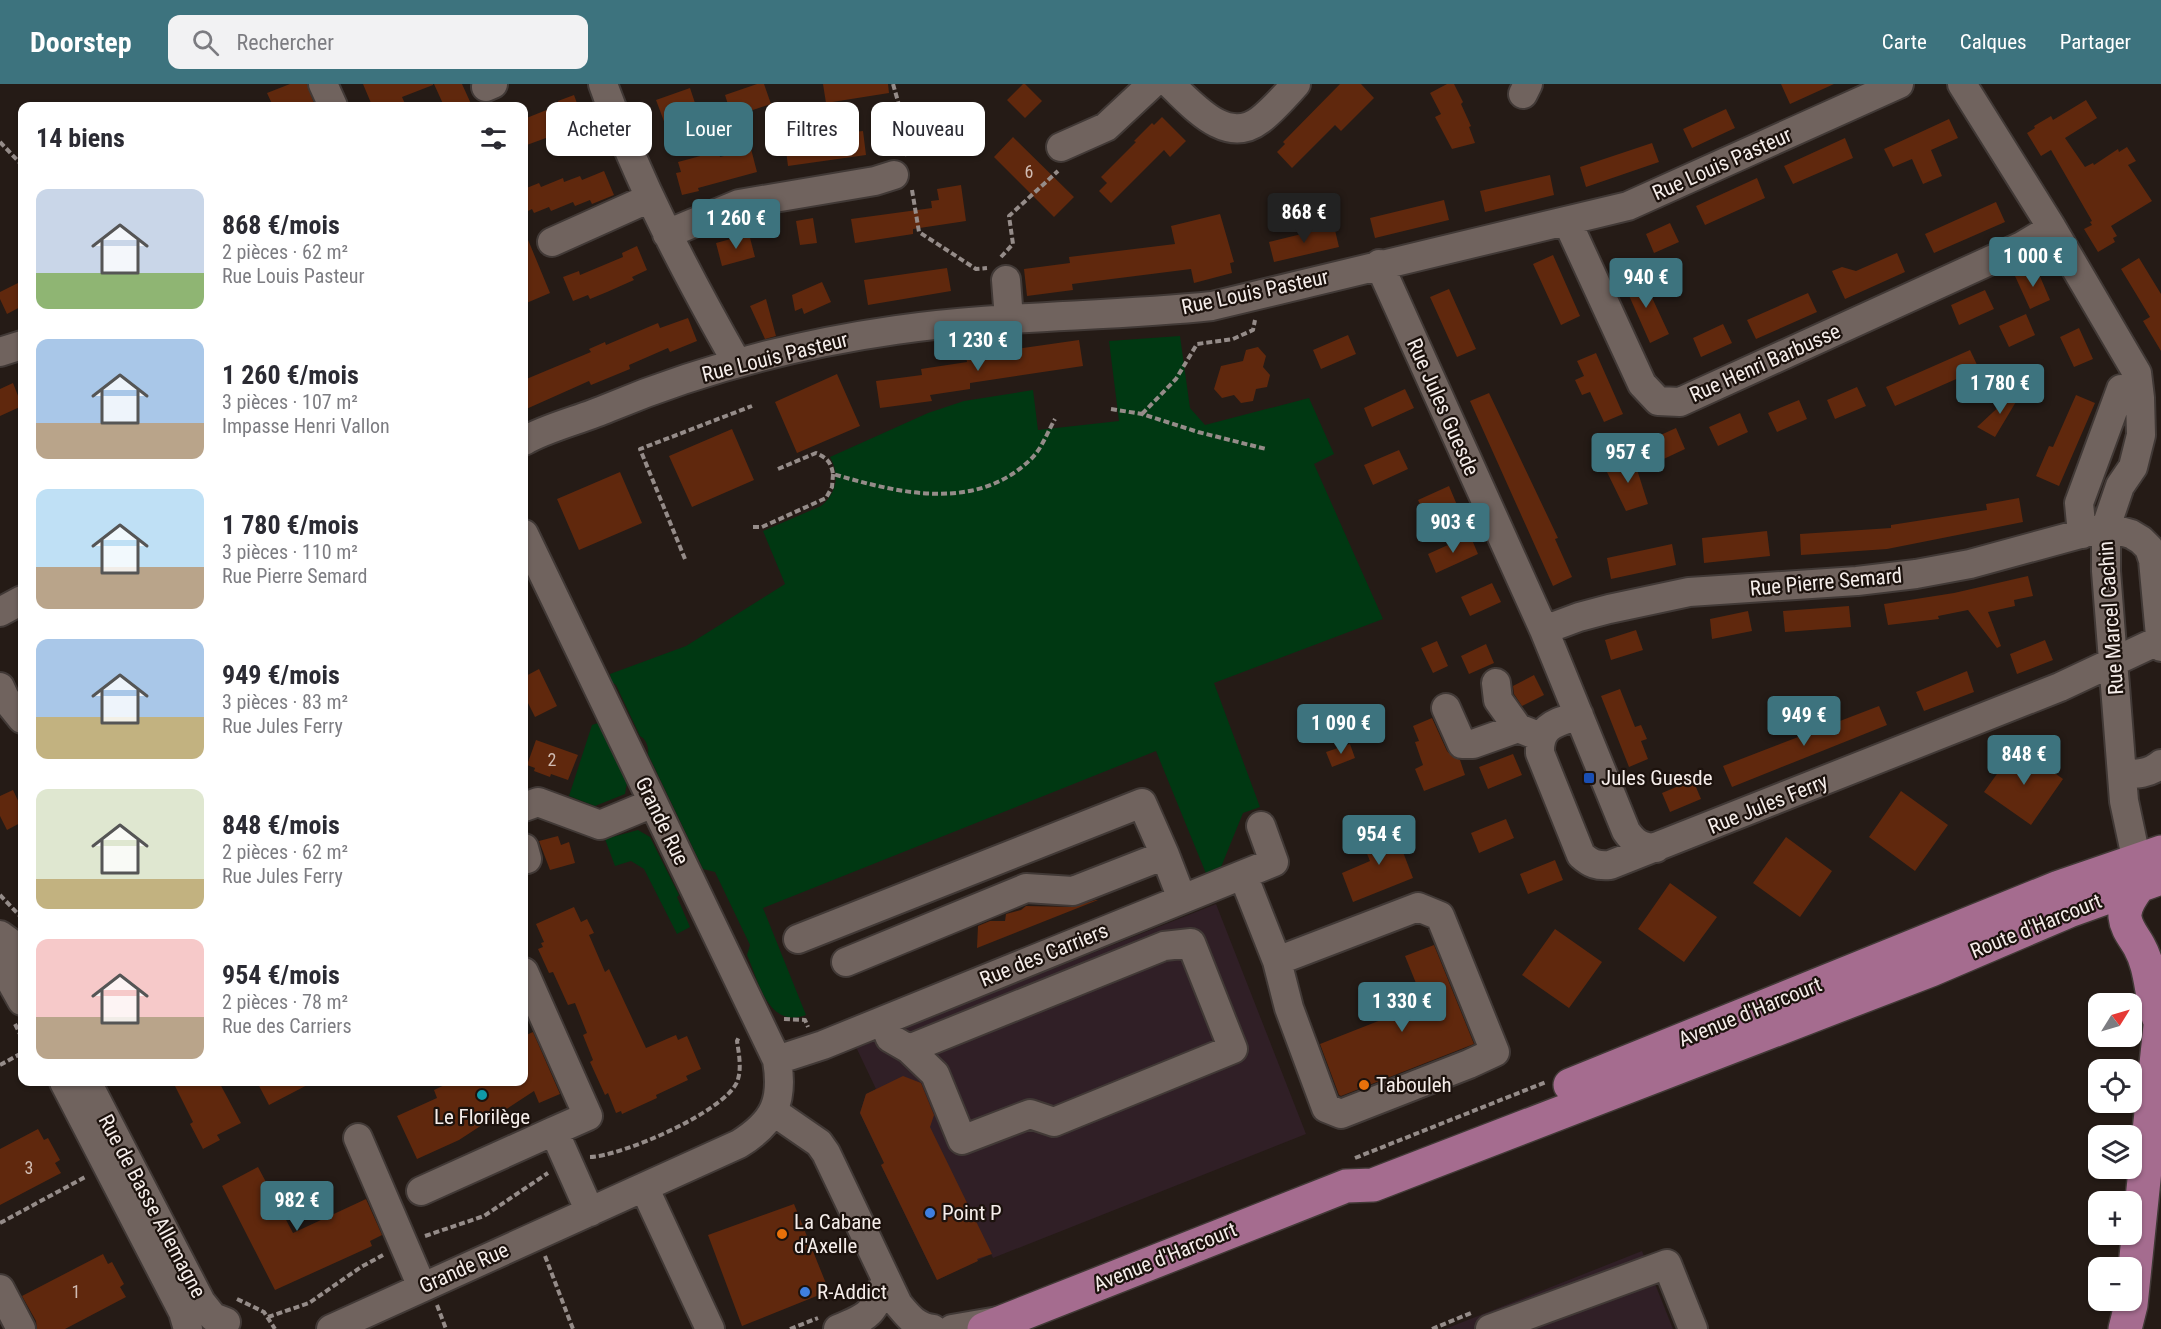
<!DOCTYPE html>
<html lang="fr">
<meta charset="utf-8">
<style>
body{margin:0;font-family:"Roboto Condensed",sans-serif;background:#f2f2f3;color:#2b2b33;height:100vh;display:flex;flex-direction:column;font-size:22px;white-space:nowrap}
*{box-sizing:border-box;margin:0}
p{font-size:20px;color:#7c7c81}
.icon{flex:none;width:33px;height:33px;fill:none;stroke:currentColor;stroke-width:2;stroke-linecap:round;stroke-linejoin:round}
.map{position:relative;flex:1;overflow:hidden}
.drawer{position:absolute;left:18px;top:18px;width:510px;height:984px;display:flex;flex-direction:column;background:#fff;border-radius:12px;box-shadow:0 2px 4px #0004}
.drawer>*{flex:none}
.banner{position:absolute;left:546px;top:18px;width:570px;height:54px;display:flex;gap:12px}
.needle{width:39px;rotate:53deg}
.controls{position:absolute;left:2088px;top:909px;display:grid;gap:12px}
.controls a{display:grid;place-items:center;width:54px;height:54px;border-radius:12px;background:#fff;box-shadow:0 2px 4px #0004;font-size:30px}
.price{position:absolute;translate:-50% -51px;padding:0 14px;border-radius:6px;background:#3d737e;color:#fff;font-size:20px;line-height:39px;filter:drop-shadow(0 2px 3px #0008)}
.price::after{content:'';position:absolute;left:50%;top:36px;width:18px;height:14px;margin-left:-9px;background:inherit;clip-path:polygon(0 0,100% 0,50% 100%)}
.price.on{background:#222;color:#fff}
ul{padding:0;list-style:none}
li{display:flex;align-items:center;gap:18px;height:150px;padding:0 18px}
li span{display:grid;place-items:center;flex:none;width:168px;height:120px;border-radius:12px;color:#555}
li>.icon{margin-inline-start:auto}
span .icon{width:72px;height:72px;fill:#fffc;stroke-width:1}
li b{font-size:26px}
h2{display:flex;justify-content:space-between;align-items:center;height:72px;padding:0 18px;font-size:26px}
.pill{padding:0 21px;border-radius:12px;background:#fff;box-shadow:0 2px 4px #0004;font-size:21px;line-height:54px}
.pill.on{background:#3d737e;color:#fff}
header{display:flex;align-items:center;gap:36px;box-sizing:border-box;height:84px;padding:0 30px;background:#3d737e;color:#fff}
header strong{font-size:28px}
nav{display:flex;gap:33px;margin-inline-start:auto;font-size:21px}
.search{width:420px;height:54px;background:#f2f2f3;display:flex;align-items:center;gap:15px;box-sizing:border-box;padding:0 21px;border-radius:12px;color:#7c7c81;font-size:22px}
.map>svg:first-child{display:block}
.commercial{fill:#301f26}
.green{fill:#003812}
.building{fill:#60280d}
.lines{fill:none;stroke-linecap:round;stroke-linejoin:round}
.minor-casing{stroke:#413936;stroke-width:32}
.major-casing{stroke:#413936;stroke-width:36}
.path{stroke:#958c89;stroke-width:4;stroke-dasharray:6 3;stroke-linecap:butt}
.minor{stroke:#70635e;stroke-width:28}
.major{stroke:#a56c8f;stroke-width:33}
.transit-dot{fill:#1a4fb4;stroke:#1c120d;stroke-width:2}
.food-dot{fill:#e8710a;stroke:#1c120d;stroke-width:2}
.culture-dot{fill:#0f9aa8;stroke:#1c120d;stroke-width:2}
.shop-dot{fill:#3f7fe0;stroke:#1c120d;stroke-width:2}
.labels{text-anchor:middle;stroke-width:4.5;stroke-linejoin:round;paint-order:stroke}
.number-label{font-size:18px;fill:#d0bcb3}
.street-label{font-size:21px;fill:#f5edea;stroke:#1c120d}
.poi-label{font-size:21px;fill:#f5edea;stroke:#1c120d;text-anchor:start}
</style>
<header>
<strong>Doorstep</strong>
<div class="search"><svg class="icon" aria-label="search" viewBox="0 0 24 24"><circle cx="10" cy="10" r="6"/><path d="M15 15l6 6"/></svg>Rechercher</div>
<nav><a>Carte</a><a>Calques</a><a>Partager</a></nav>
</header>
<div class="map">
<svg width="2161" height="1245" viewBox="0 0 2161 1245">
<rect width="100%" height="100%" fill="#251b16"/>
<!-- commercial -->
<path class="commercial" d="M1216 820 1306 1050 993 1174 991 1170 937 1196 881 1081 886 1079 882 1069H879L860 1029 866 1010 876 1005 856 963Z
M1642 1167 1673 1245H1445Z"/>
<!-- green -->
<path class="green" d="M1180 252 1190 324 1205 341 1309 314 1334 370 1314 380 1383 535 1214 599 1260 723 1243 729 1219 788 1207 792 1156 667 763 824 806 931C768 945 759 898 747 871L750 861 715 788 703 785 648 670C649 663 646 655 640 652L616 601 612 598 610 590 686 562 785 500 763 447 821 422C837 409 840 391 830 373L928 329 964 317 1033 306 1038 346 1119 337 1109 257Z
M598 639 627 699 625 710 595 722 569 712 592 641Z
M638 746 650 753 679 811 677 813 690 843 677 850 644 785 631 777 615 782 605 755Z"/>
<!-- building -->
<path class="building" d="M290 0H307L315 22H273L267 9Z
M363 0H433V1L402 13 406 22H377L375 18 371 19Z
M434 0H462L472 22H444Z
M757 0H764L771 20 732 33 725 11Z
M823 0H888L889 9 826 19Z
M1023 0H1025L1042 17 1025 34 1007 16Z
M1340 0H1361L1374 14 1341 47 1335 41 1292 84 1277 68 1285 60 1283 58Z
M1447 0H1454L1463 18 1461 20 1471 42 1469 43 1475 59 1452 65 1435 33 1441 30 1430 9Z
M1781 0H1834L1790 20Z
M690 4 698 28 665 40 656 16Z
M574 11 583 36 578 38 579 42 524 62V35L559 21 558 17Z
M2086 16 2097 34 2065 54 2085 83 2093 79 2094 81 2118 65 2119 68 2127 63 2136 77 2128 81 2152 117 2111 142 2117 152 2113 154 2115 158 2098 168 2084 145 2092 141 2090 138 2092 137 2051 66 2041 72 2027 49 2035 44 2034 42 2051 32 2053 36Z
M1726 25 1735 44 1692 64 1683 45Z
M951 31 956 64 931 68 927 34Z
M1162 33 1186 57 1170 73 1164 66 1111 119 1099 107 1107 99 1101 93 1136 58 1134 57 1152 39 1154 41Z
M1949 35 1958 54 1931 66 1942 92 1923 100 1912 75 1893 83 1884 65Z
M863 47 866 71 788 82 785 59 799 57V54Z
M1013 53 1074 113 1054 133 994 73Z
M1845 54 1853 74 1793 100 1784 82Z
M1652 59 1659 78 1586 103 1580 83Z
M751 65 757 88 698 104 699 107 682 111 676 89 681 88 678 78 719 67 720 73Z
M604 87 614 111 592 120 590 116 575 122 573 118 551 127 549 123 534 129 532 125 524 129V105L539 99 541 103 563 94 564 98 580 92 582 96Z
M1550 91 1554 111 1485 128 1480 107Z
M1757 94 1765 114 1705 141 1696 122Z
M961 101 966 137 913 145V150L855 159 851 135 932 124 931 117 939 116 937 105Z
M1444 116 1449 136 1375 154 1370 134Z
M1996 118 2005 138 1934 169 1925 150Z
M1220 130 1234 178 1230 179 1232 189 1194 199 1191 185 1072 200 1073 206 1027 212 1024 185 1070 179 1069 173 1175 160 1171 142Z
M813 134 817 159 800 161 796 137Z
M1670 139 1679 158 1654 169 1646 150Z
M1334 142 1339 163 1274 178 1269 158Z
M524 146 550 209 524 220Z
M749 150 755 173 722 182 716 159Z
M637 162 647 186 632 193 634 196 607 208 590 215 588 211 573 217 563 193 579 187 580 191 623 173 622 169Z
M1897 169 1905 188 1845 215 1832 187 1842 183 1856 187Z
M1553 171 1580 232 1561 241 1533 180Z
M2139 174 2161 210V267L2143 237 2150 233 2121 185Z
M2036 183 2050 216 2030 225 2015 192Z
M947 184 951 207 868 221 864 196Z
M1641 190 1669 250 1650 259 1623 198Z
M22 197V222L7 230 0 215V208Z
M822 198 831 218 804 230 802 224 795 227 792 211Z
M1449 205 1476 265 1457 273 1430 213Z
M1985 206 1994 225 1959 241 1951 221Z
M1808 209 1817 228 1756 255 1747 236Z
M766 215 776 252 765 255 750 222Z
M2026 230 2035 251 2009 263 1999 242Z
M688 234 697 257 670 268 668 264 629 281 630 285 591 301 589 297 524 326V296L591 268 589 265 605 258 606 261 658 239 660 244Z
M1723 240 1732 259 1701 273 1693 254Z
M2079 244 2093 275 2074 283 2060 253Z
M1348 251 1356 270 1321 285 1313 266Z
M1079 256 1083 282 970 299V305L930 311 932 317 880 324 876 297 922 291 921 285 967 278 966 272Z
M1258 263 1266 272 1263 283 1270 291 1267 303 1256 305 1253 317 1241 319 1234 311 1222 314 1214 305 1221 282 1243 277 1246 266Z
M1970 266 1979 285 1895 322 1886 303Z
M1596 269 1623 330 1604 338 1590 308 1582 311 1575 296 1584 292 1577 277Z
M837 290 860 342 797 369 775 318Z
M13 299 22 322 0 332V305Z
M1857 303 1866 322 1835 335 1827 316Z
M2020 303 2023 306 1995 353 1977 343Z
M1405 305 1414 324 1372 343 1364 324Z
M1489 309 1558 454 1555 455 1572 493 1553 502 1470 317Z
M2076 311 2095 319 2059 402 2036 392 2049 362 2053 363Z
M1799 316 1807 335 1777 348 1768 329Z
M1740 329 1748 348 1718 362 1709 343Z
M1676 344 1685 365 1653 380 1643 359Z
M732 345 754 396 692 423 669 372Z
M1399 366 1408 385 1373 401 1364 381Z
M1633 373 1648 420 1626 427 1606 386Z
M620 388 642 439 579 466 557 415Z
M1449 402 1457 421 1427 435 1418 416Z
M2019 414 2023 438 1887 465 1801 471 1800 450 1891 444V441L1987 426 1986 420Z
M1767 447 1770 472 1704 479 1702 454Z
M1470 451 1478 470 1436 489 1428 470Z
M1672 460 1676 481 1611 495 1607 474Z
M2028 492 2033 512 2014 516 2015 522 1988 528 2001 562 1997 564 1968 526 1938 532 1939 535 1888 541 1884 520 1954 509Z
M1492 499 1501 518 1470 532 1461 513Z
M1849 522 1851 543 1785 548 1783 527Z
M1748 527 1752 547 1712 555 1710 535Z
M1636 546 1643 566 1611 576 1605 556Z
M2045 556 2053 576 2017 590 2010 570Z
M1437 557 1448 582 1433 589 1421 564Z
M1486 560 1494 579 1469 590 1461 572Z
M539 585 557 622 535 633 524 611V593Z
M1967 587 1974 608 1924 627 1916 608Z
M1534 591 1544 611 1522 622 1514 610 1513 602Z
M1620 605 1635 643 1641 641 1647 655 1641 657 1648 675 1629 683 1601 612Z
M1879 622 1887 641 1732 703 1723 682Z
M1432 634 1447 667 1453 673 1460 676 1465 691 1424 707 1415 685 1423 681 1415 658 1419 657 1413 642Z
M536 656 578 671 568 696 551 690 550 693 534 687 535 684 527 681Z
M1350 660 1355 674 1332 683 1326 668Z
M2017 662 2063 695 2031 741 1984 708Z
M1513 670 1522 691 1488 705 1479 683Z
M1693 696 1701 715 1670 728 1662 709Z
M13 706 22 725V738L7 746 0 732V712Z
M1901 707 1948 741 1915 787 1869 753Z
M1506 735 1514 754 1479 769 1471 749Z
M1393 742 1413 794 1353 818 1342 789 1370 777 1361 755Z
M558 752 561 761 569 758 575 779 550 786 539 757Z
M1786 753 1832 787 1800 833 1753 799Z
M1555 776 1563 796 1528 810 1520 790Z
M1670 799 1717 833 1684 878 1638 845Z
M1096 816H1098L977 864 978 842 990 837H1005L1006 830 1021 826 1026 822 1072 823Z
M574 823 581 838 587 835 594 849 589 851 605 888 609 885 646 964 676 951 678 956 687 952 701 985 686 992 688 996 656 1011 657 1014 622 1030 621 1027 616 1029 608 1009 605 1011 590 978 593 976 583 951 587 949 575 919 568 921 553 888 549 889 538 865 543 863 541 859 544 858 536 840Z
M1555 845 1602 878 1569 924 1522 891Z
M1434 861 1474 960 1341 1012 1339 1011 1320 960 1424 919 1405 872Z
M533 948 560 1010 539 1019 534 1007 459 1056 417 1075 397 1032 437 1014 434 1006 451 998H524V952Z
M903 992 921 999 934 1031 930 1043 992 1170 977 1175 978 1177 937 1196 881 1081 884 1079 860 1029 866 1010Z
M173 998H219L241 1039 217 1051 220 1056 203 1065 190 1040 193 1038Z
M257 998H313L269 1021Z
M38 1045 44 1056 48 1054 60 1076 55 1079 61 1089 0 1121V1065Z
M258 1083 293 1149 366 1115 382 1151 370 1157 372 1162 275 1206 222 1102Z
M794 1120 829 1207 742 1242 708 1151Z
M103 1170 108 1180 112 1178 124 1200 120 1203 126 1213 65 1245H37L36 1237 22 1212Z"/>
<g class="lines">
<defs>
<path id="minor" d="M323 0 333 22
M603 0C638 98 686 189 737 279
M1170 0C1193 21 1226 62 1260 36 1273 26 1285 12 1296 0
M1962 0 2052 144 2137 289 2140 314 2141 351 2133 383 2120 402 2106 443V487L2124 717 2141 797
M486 3 493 0
M1523 10 1528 0
M1061 63 1106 43 1152 0
M1567 137 1642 300 1658 317 1680 318 2022 162 2052 144
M667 150 739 120 875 97 894 91
M552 158 650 114
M1379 180 1544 546 1626 747C1634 759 1641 763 1656 764
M1006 196 1009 235
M0 268 22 261
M524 357C545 344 583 335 608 324 699 286 798 260 896 246 1000 231 1107 233 1212 222L1628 122 1899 0
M2082 450 2079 419 2121 305
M0 528 22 516
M1544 546 1579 533 1609 525 1689 508 1857 497 1916 490 1970 480 2106 443 2131 450 2141 456 2149 464 2153 476 2161 563
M1496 599 1498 616 1518 644
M0 603 5 614 22 635
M1446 624 1462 660H1473L1518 644 1541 653
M1579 631C1556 639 1539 641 1540 669L1581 771C1591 780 1597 782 1610 781L2060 603 2160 556
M2122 690C2137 690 2149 690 2161 680
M524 723 538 718 600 741 653 719
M524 764 527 775
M1243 791 1277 877 1289 924 1326 1024 1341 1030 1469 980 1495 968 1440 832 1418 823 1277 877
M0 851 11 859 22 877
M798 855 1142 719 1165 771
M0 878 22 917
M846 878 1026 804 1073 807 1165 771 1182 815
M524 888 588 1032 554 1047
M883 937 890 954 909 965 935 990 962 1056 1030 1030 1054 1038 1233 965 1191 859 1164 862 909 965
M777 976 823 961 1274 778 1261 742
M64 998 183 1228 188 1245
M87 998 201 1218 213 1233 226 1238
M774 1028 819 1059 826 1069 898 1220C908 1232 916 1243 933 1245
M358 1054 422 1203
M644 1103 710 1245
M421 1107 554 1047 590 1128
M0 1205 21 1245
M331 1245 739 1060C774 1038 784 1018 777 976L524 450
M838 1245C872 1231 872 1230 886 1196
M952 1245 1004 1236
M1490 1245 1667 1180 1693 1245"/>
<path id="major" d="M2141 799C2134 809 2124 820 2125 833 2126 844 2134 853 2139 862 2152 885 2150 911 2159 935
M1570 1001 2059 803 2161 768
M984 1245 1346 1102 1373 1101 1931 886 2069 827 2161 794
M2125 1245 2131 1221 2161 932"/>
</defs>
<!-- minor casing -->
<use href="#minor" class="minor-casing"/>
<!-- major casing -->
<use href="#major" class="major-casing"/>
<!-- path -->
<path class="path" d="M893 0 899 21 907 72
M0 58 22 81
M912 106 919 148 976 185 987 184
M1001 173 1013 160 1009 132 1058 87
M1111 325 1142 330 1198 348 1266 365
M1142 330 1176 295 1197 260 1233 255 1253 246 1255 236
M778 385 816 369C827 374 831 378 833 390 898 409 977 429 1032 374 1042 364 1048 347 1055 335
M753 443H762L826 414 832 403 833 390
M685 475 640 365 752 322
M0 811 22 834
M784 935 805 936 808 943
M15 940 22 954
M0 981 22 969
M590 1073C622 1072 724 1028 737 998 742 986 739 970 737 957L739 953
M1355 1074 1546 998
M0 1139 87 1092
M425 1152 484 1132 548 1089
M545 1172 573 1245
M237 1215 264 1228 275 1245
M437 1221 446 1245
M268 1233 309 1219 361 1183 383 1171
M790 1245 818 1234
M1432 1245 1471 1229"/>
<!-- minor -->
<use href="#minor" class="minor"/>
<!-- major -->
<use href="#major" class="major"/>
</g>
<!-- markers -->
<rect class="transit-dot" x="1583" y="688" width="12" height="12" rx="3"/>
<g class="food-dot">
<circle cx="1364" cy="1001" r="6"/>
<circle cx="782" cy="1150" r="6"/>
</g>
<circle class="culture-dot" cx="482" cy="1011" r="6"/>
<g class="shop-dot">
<circle cx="930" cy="1129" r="6"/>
<circle cx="805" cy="1208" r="6"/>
</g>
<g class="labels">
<!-- number labels -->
<g class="number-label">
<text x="1029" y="94">6</text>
<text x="552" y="682">2</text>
<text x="29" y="1090">3</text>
<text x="76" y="1214">1</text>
</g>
<!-- street labels -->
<g class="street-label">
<text transform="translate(1722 80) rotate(-24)" y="7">Rue Louis Pasteur</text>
<text transform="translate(1255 208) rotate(-12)" y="7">Rue Louis Pasteur</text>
<text transform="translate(775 273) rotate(-14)" y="7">Rue Louis Pasteur</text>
<text transform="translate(1765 279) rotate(-24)" y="7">Rue Henri Barbusse</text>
<text transform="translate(1443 323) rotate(66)" y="7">Rue Jules Guesde</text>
<text transform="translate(1826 498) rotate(-5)" y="7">Rue Pierre Semard</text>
<text transform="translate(2111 534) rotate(-94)" y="7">Rue Marcel Cachin</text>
<text transform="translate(1768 720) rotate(-22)" y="7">Rue Jules Ferry</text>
<text transform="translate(662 737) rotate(64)" y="7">Grande Rue</text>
<text transform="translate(2036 842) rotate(-22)" y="7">Route d'Harcourt</text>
<text transform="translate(1044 871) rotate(-22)" y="7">Rue des Carriers</text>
<text transform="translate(1750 928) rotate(-22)" y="7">Avenue d'Harcourt</text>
<text transform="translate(152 1122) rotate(62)" y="7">Rue de Basse Allemagne</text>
<text transform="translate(1165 1173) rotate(-22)" y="7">Avenue d'Harcourt</text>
<text transform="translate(464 1184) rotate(-24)" y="7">Grande Rue</text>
</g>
<!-- poi labels -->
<g class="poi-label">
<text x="1601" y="701">Jules Guesde</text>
<text x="1376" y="1008">Tabouleh</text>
<text x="482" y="1040" text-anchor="middle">Le Florilège</text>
<text x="942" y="1136">Point P</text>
<text x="794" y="1145">La Cabane<tspan x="794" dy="24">d'Axelle</tspan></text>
<text x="817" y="1215">R-Addict</text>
</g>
</g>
</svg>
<div class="controls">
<a><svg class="needle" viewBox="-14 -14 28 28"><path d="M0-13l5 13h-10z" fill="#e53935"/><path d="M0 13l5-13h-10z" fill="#7c7c81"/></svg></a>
<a><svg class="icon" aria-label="locate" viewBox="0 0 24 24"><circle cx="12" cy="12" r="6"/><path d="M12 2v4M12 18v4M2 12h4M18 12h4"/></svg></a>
<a><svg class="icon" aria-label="layers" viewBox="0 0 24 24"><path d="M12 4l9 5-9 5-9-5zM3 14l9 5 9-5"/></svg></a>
<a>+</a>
<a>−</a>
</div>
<b class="price on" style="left:1304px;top:160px">868 €</b>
<b class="price" style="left:736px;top:166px">1 260 €</b>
<b class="price" style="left:2033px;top:204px">1 000 €</b>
<b class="price" style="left:1646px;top:225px">940 €</b>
<b class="price" style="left:978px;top:288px">1 230 €</b>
<b class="price" style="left:2000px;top:331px">1 780 €</b>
<b class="price" style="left:1628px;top:400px">957 €</b>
<b class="price" style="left:1453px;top:470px">903 €</b>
<b class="price" style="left:1804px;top:663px">949 €</b>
<b class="price" style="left:1341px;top:671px">1 090 €</b>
<b class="price" style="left:2024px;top:702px">848 €</b>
<b class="price" style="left:1379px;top:782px">954 €</b>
<b class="price" style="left:1402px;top:949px">1 330 €</b>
<b class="price" style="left:297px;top:1148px">982 €</b>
<div class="banner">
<a class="pill">Acheter</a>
<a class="pill on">Louer</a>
<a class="pill">Filtres</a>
<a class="pill">Nouveau</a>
</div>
<section class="drawer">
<h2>14 biens<svg class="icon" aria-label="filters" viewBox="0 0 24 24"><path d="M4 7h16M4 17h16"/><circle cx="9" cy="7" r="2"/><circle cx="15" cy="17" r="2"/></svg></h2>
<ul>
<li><span style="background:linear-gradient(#c9d6e8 70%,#8fb573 0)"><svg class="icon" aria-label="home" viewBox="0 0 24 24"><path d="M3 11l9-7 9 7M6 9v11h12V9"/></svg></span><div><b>868 €/mois</b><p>2 pièces · 62 m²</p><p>Rue Louis Pasteur</p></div></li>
<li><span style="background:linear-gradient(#a9c7e8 70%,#b9a48a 0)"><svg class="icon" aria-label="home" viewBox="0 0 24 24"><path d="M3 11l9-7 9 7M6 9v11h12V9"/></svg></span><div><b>1 260 €/mois</b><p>3 pièces · 107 m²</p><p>Impasse Henri Vallon</p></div></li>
<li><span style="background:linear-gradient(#bfe0f5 65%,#b9a48a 0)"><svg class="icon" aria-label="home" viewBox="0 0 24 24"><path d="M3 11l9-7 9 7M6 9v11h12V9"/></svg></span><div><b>1 780 €/mois</b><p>3 pièces · 110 m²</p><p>Rue Pierre Semard</p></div></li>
<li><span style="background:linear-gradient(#a9c7e8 65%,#c2b280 0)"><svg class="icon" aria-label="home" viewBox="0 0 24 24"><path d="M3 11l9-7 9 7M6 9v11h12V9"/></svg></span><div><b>949 €/mois</b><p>3 pièces · 83 m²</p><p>Rue Jules Ferry</p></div></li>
<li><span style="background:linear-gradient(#dfe7d0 75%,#c2b280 0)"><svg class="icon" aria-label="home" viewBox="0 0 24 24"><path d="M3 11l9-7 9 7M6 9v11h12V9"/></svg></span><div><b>848 €/mois</b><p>2 pièces · 62 m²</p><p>Rue Jules Ferry</p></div></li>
<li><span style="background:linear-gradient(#f6c9c9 65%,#b9a48a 0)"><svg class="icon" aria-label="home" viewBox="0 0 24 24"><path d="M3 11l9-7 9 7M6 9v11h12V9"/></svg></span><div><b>954 €/mois</b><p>2 pièces · 78 m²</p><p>Rue des Carriers</p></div></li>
</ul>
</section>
</div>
